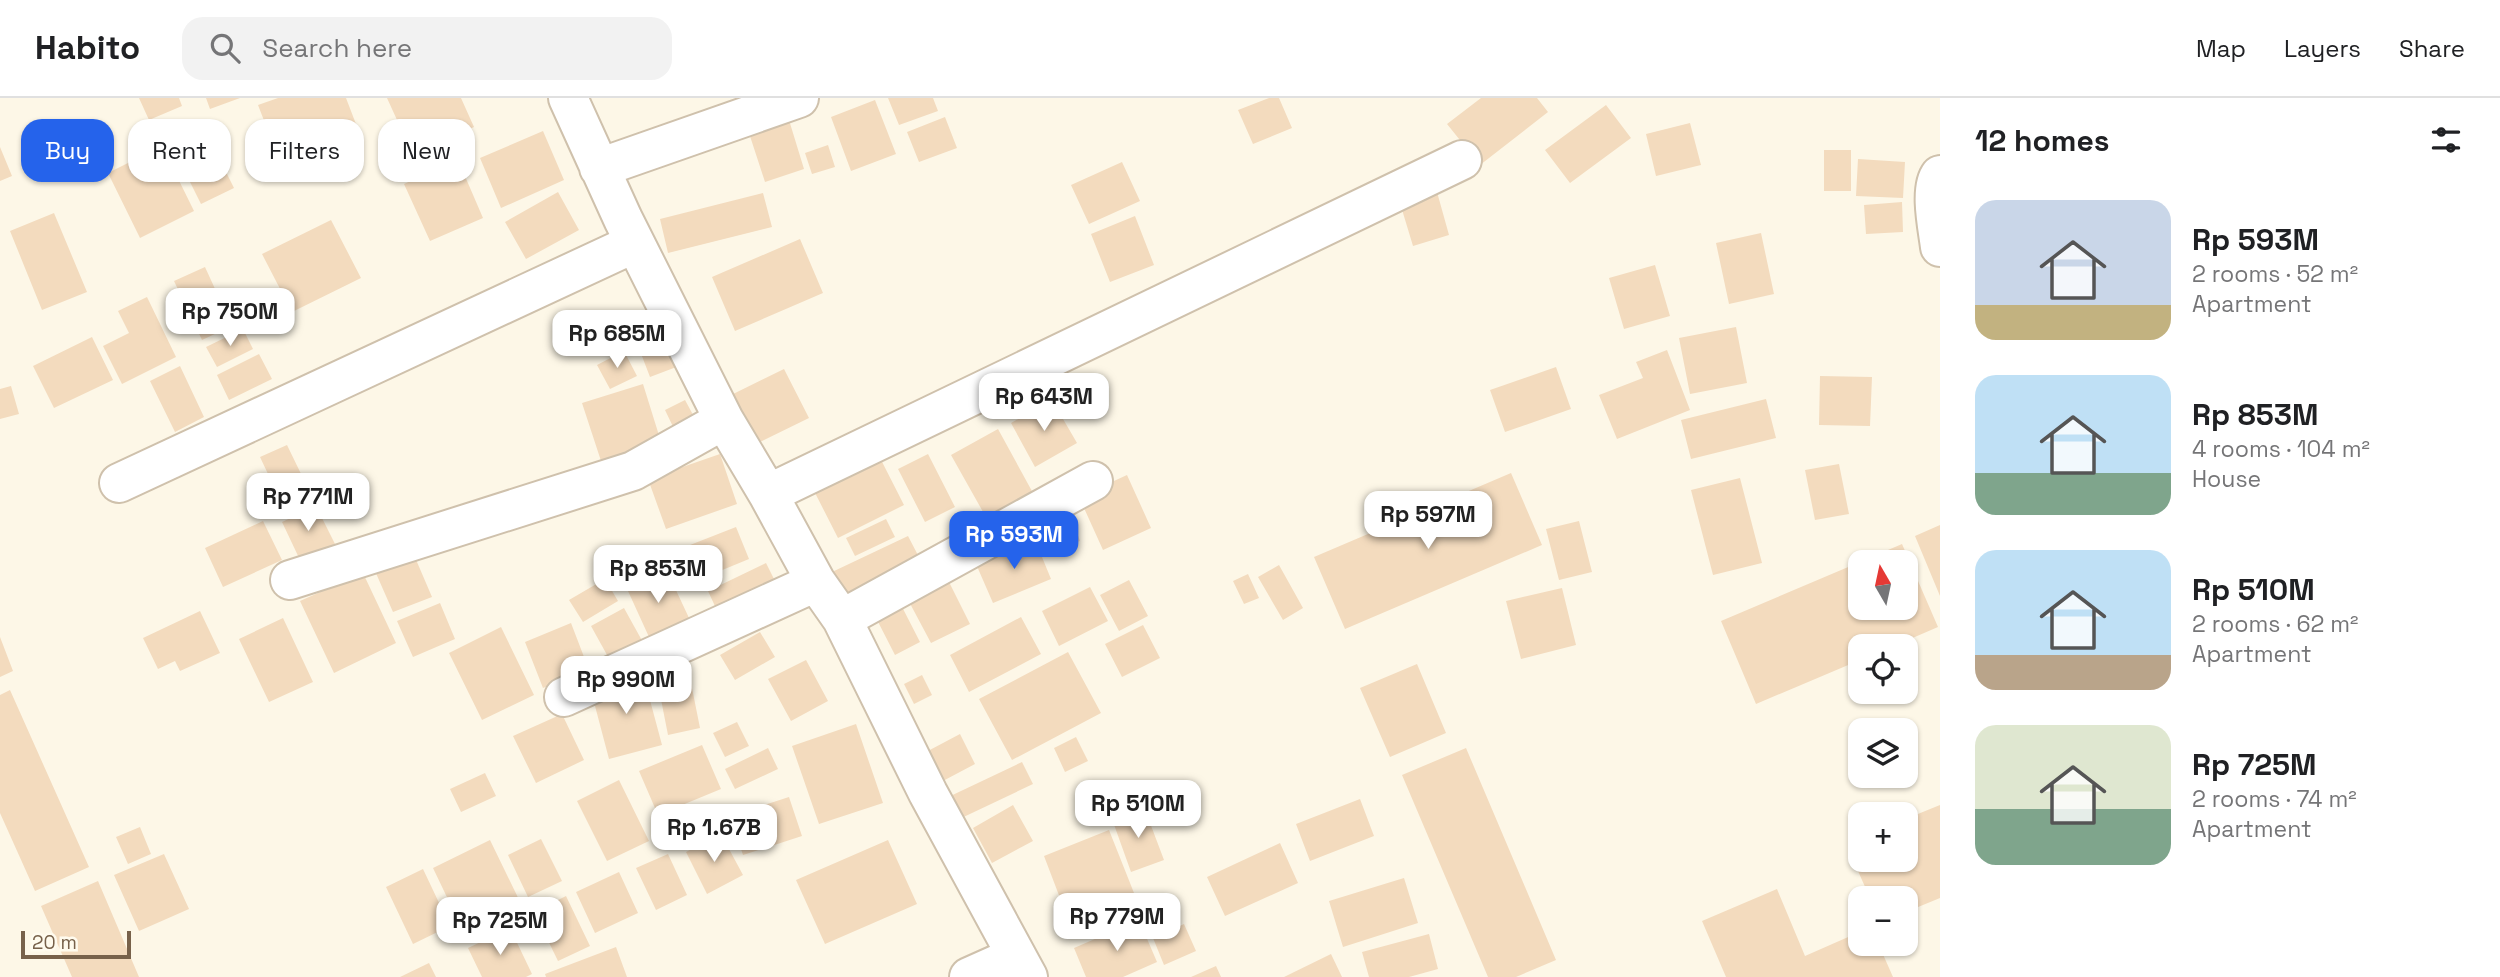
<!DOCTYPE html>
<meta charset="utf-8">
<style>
body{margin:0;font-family:"Space Grotesk",sans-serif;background:#f2f2f2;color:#202124;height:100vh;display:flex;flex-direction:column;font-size:26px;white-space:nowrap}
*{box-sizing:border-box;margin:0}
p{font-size:23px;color:#757577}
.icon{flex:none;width:38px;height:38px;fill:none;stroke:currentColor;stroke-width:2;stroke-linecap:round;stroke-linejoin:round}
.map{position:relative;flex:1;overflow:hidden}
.drawer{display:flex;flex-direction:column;background:#fff;width:560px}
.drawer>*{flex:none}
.banner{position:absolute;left:21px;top:21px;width:665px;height:63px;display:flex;gap:14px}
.needle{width:46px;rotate:351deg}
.controls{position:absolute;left:1848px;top:452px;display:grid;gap:14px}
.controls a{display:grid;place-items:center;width:70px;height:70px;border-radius:14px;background:#fff;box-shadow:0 2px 5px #0004;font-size:35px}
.scale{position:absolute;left:21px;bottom:18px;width:110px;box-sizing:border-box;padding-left:7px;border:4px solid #77614a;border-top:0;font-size:19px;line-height:24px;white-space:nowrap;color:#77614a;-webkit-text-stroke:5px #fffbee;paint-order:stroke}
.price{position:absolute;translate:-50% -60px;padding:0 16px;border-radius:14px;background:#fff;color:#222;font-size:23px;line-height:46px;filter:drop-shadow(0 2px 4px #0008)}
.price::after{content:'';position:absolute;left:50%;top:42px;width:21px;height:16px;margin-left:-10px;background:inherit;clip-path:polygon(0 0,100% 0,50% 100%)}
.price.on{background:#2563eb;color:#fff}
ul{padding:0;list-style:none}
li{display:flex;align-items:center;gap:21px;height:175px;padding:0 35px}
li span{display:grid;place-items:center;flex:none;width:196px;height:140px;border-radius:21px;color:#555}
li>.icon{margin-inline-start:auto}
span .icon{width:84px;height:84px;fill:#fffc;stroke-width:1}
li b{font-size:30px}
h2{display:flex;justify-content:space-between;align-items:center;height:84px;padding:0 35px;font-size:30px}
.pill{padding:0 24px;border-radius:21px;background:#fff;box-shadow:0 2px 5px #0004;font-size:24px;line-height:63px}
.pill.on{background:#2563eb;color:#fff}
header{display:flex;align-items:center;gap:42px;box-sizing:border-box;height:98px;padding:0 35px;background:#fff;border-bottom:2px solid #e0e0e0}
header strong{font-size:33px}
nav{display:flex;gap:38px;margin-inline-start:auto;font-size:24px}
.search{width:490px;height:63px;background:#f2f2f2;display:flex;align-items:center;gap:18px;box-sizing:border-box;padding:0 24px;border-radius:21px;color:#757577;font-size:26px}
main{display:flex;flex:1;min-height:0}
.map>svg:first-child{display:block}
.building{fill:#f3dbbe}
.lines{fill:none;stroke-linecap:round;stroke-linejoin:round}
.minor-casing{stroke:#cfc1ac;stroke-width:42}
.minor{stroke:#fff;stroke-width:38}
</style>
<header>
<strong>Habito</strong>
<div class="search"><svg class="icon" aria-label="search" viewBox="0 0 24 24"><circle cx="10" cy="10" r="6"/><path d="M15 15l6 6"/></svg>Search here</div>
<nav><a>Map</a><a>Layers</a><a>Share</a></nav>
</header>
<main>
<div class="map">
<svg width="1940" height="879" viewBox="0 0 1940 879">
<rect width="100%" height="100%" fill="#fdf7e7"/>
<!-- building -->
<path class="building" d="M139 0H179L182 8 149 22Z
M206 0H240L210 11Z
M278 0H346L364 47 285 77 258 7Z
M387 0H461L474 29 413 57Z
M888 0H933L938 13 899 27Z
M1269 0H1279L1292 30 1253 46 1238 12Z
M1481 0H1537L1548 14 1480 67 1447 26Z
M875 2 896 56 851 73 831 19Z
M1606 7 1631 40 1570 85 1545 52Z
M945 19 957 50 919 64 907 34Z
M789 22 804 71 765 84 749 35Z
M1690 25 1701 67 1656 78 1646 36Z
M543 33 564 82 501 110 480 60Z
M210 42 234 90 201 106 177 58Z
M828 47 835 69 812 76 805 55Z
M162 48 194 113 140 140 108 75Z
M0 49 12 78 0 83Z
M1824 52H1851V93H1824Z
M1858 61 1905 64 1903 100 1856 98Z
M458 62 483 120 430 143 404 86Z
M1122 64 1140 103 1089 126 1071 87Z
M558 94 579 132 526 161 505 124Z
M1437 94 1449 137 1413 148 1400 105Z
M763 95 772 129 668 155 660 121Z
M1902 104 1903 134 1866 136 1864 107Z
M54 115 87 194 42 212 10 133Z
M1135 118 1154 167 1110 184 1091 136Z
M331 122 361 180 292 214 262 156Z
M1761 135 1774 196 1729 206 1716 145Z
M800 141 823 195 735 233 712 179Z
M1655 167 1670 218 1624 231 1609 180Z
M205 169 232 228 202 242 174 183Z
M147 199 176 259 122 286 103 248 129 235 118 213Z
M1736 229 1747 285 1690 296 1679 240Z
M243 231 253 251 217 269 206 249Z
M92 239 113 282 54 310 33 268Z
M669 243 679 268 650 279 640 253Z
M1667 252 1690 312 1617 341 1599 297 1643 280 1636 264Z
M624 253 637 278 610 291 597 267Z
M259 256 272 281 229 302 217 277Z
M180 268 204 319 175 334 150 283Z
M1556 269 1571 311 1505 334 1490 292Z
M784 271 809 320 750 349 725 300Z
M1056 274 1066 292 1048 301 1039 283Z
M1820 278 1872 279 1870 328 1819 327Z
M643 286 662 347 602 366 582 305Z
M11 288 19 316 0 321V291Z
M1766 301 1776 340 1691 361 1681 322Z
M685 302 698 326 677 337 665 312Z
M1052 302 1077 345 1035 369 1011 325Z
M998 331 1033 395 987 421 951 357Z
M287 347 303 380 276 393 260 359Z
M877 354 904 407 838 440 811 387Z
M720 356 737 406 666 431 648 381Z
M928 356 955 409 925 424 898 371Z
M1839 366 1849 416 1815 422 1805 372Z
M1511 375 1542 447 1345 531 1314 459Z
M1127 377 1151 430 1103 452 1079 399Z
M1740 380 1762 465 1713 477 1691 392Z
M316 408 335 446 300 462 282 424Z
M1069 412 1080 443 1043 456 1031 426Z
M886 421 895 439 855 458 846 440Z
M263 423 282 462 223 489 205 450Z
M1579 423 1592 474 1559 482 1546 431Z
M1940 427V498L1915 438Z
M736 429 749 461 703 480 690 447Z
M908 438 921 463 845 500 832 474Z
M1035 442 1051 481 993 505 976 466Z
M1902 446 1938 529 1894 548H1860V562L1756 606 1721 523 1860 464V509H1906V464H1860Z
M414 457 432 499 393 514 375 473Z
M766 465 779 491 720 519 708 493Z
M1279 467 1303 510 1283 522 1258 479Z
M363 475 396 545 334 575 300 503Z
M668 475 689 520 649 539 628 493Z
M1248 476 1259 500 1244 506 1233 483Z
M946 478 970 526 931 545 906 498Z
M605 481 618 503 583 524 569 502Z
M1129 482 1148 518 1119 533 1100 497Z
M1090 489 1108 523 1059 548 1042 513Z
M1562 490 1576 547 1521 561 1506 503Z
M899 503 920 544 895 557 874 516Z
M440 505 455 541 413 559 397 523Z
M624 510 645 548 612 566 591 528Z
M200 513 220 555 180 573 175 563 158 571 143 540Z
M1021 519 1041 556 969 594 950 557Z
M283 520 313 584 269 604 239 541Z
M571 525 589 572 543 590 525 544Z
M1143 527 1160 560 1122 579 1105 546Z
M501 529 534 597 482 622 449 555Z
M760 534 775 559 735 582 720 557Z
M0 539 13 573 0 579Z
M1068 554 1101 615 1012 662 979 601Z
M806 562 828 603 791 623 768 581Z
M1417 566 1446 635 1390 659 1360 590Z
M688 570 700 630 668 637 656 576Z
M643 576 662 647 609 661 590 589Z
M922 577 932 597 914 606 904 586Z
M10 592 89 769 35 793 0 715V597Z
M562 616 584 662 536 685 513 638Z
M737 624 749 648 725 659 713 635Z
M856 626 883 705 819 726 792 648Z
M960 636 975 666 941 684 926 654Z
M1076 639 1088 663 1065 674 1054 650Z
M702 647 721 691 658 717 639 673Z
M768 650 778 671 735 691 725 671Z
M1466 650 1556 862 1516 879H1488L1402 677Z
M1022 664 1033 686 953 724 942 702Z
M485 675 496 698 461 714 450 691Z
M619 682 649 743 607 763 577 703Z
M789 699 802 738 743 757 730 718Z
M1360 701 1374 738 1310 763 1296 726Z
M1013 707 1033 743 992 765 973 730Z
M1940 707V800L1906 814V800H1870L1854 764 1861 761H1906V743L1915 739 1908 720Z
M1144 709 1164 762 1131 774 1112 721Z
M140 729 151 756 128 766 116 739Z
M1109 732 1134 795 1068 821 1044 758Z
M721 736 743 777 707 796 686 754Z
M541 741 562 783 528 799 508 757Z
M490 742 524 812 466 839 433 770Z
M888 742 917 806 825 846 796 782Z
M1280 745 1298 785 1225 818 1207 779Z
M164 756 189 811 139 833 114 777Z
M668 756 687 797 656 812 636 770Z
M423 771 450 828 413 846 386 789Z
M619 774 638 815 595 835 576 794Z
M1404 780 1418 825 1343 849 1329 803Z
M98 783 139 879H72L41 808Z
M1777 791 1805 858 1855 836 1860 849 1868 845H1878L1893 879H1726L1702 823Z
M566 798 590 848 558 863 534 814Z
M1139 822 1157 864 1123 879H1086L1074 850Z
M1184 826 1196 853 1164 867 1153 840Z
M510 830 532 876 526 879H482L468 850Z
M1429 836 1438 871 1409 879H1369L1362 854Z
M616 849 627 879H546L545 876Z
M1331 856 1342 879H1284Z
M429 865 436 879H400Z
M1216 868 1221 879H1191Z"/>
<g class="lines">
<defs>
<path id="minor" d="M568 0 623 121 724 322 768 396 816 484 842 521 928 695 1028 879
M599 70 799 0
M1940 77C1929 91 1938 132 1940 149
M119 385 635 145
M768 396 1462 62
M290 482 633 373 724 322
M842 521 1093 383
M564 599 816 484
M969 879 1016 858"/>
</defs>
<!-- minor casing -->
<use href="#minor" class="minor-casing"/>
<!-- minor -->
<use href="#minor" class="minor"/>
</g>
</svg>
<div class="controls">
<a><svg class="needle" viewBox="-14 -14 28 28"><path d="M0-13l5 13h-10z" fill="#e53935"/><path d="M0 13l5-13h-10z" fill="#757577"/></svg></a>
<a><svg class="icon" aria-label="locate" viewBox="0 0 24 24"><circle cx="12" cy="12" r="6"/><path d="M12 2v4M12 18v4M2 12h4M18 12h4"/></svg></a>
<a><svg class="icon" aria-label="layers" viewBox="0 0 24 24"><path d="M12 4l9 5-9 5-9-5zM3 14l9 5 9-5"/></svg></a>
<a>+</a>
<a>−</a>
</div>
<div class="scale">20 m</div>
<b class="price" style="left:230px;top:250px">Rp 750M</b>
<b class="price" style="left:617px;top:272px">Rp 685M</b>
<b class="price" style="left:1044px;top:335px">Rp 643M</b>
<b class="price" style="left:308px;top:435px">Rp 771M</b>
<b class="price" style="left:1428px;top:453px">Rp 597M</b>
<b class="price on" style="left:1014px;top:473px">Rp 593M</b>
<b class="price" style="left:658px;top:507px">Rp 853M</b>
<b class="price" style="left:626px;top:618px">Rp 990M</b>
<b class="price" style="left:1138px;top:742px">Rp 510M</b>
<b class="price" style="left:714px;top:766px">Rp 1.67B</b>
<b class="price" style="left:1117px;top:855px">Rp 779M</b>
<b class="price" style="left:500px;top:859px">Rp 725M</b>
<div class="banner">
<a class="pill on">Buy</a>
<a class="pill">Rent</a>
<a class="pill">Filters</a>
<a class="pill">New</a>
</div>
</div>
<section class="drawer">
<h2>12 homes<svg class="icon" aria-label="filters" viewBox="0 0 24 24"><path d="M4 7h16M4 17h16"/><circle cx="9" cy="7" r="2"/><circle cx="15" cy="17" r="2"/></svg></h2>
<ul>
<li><span style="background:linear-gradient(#c9d6e8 75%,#c2b280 0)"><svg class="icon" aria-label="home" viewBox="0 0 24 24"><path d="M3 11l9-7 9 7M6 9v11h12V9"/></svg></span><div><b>Rp 593M</b><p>2 rooms · 52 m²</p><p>Apartment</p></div></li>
<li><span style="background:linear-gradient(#bfe0f5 70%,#7fa58c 0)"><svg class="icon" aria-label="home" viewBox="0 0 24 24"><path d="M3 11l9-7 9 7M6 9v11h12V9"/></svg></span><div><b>Rp 853M</b><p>4 rooms · 104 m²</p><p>House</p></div></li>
<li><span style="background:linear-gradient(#bfe0f5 75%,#b9a48a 0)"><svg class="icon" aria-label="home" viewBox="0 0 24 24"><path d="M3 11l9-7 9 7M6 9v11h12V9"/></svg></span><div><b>Rp 510M</b><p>2 rooms · 62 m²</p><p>Apartment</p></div></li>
<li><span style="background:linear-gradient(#dfe7d0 60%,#7fa58c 0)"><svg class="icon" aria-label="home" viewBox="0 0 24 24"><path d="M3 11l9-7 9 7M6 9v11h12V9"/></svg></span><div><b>Rp 725M</b><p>2 rooms · 74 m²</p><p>Apartment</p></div></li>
</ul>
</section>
</main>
